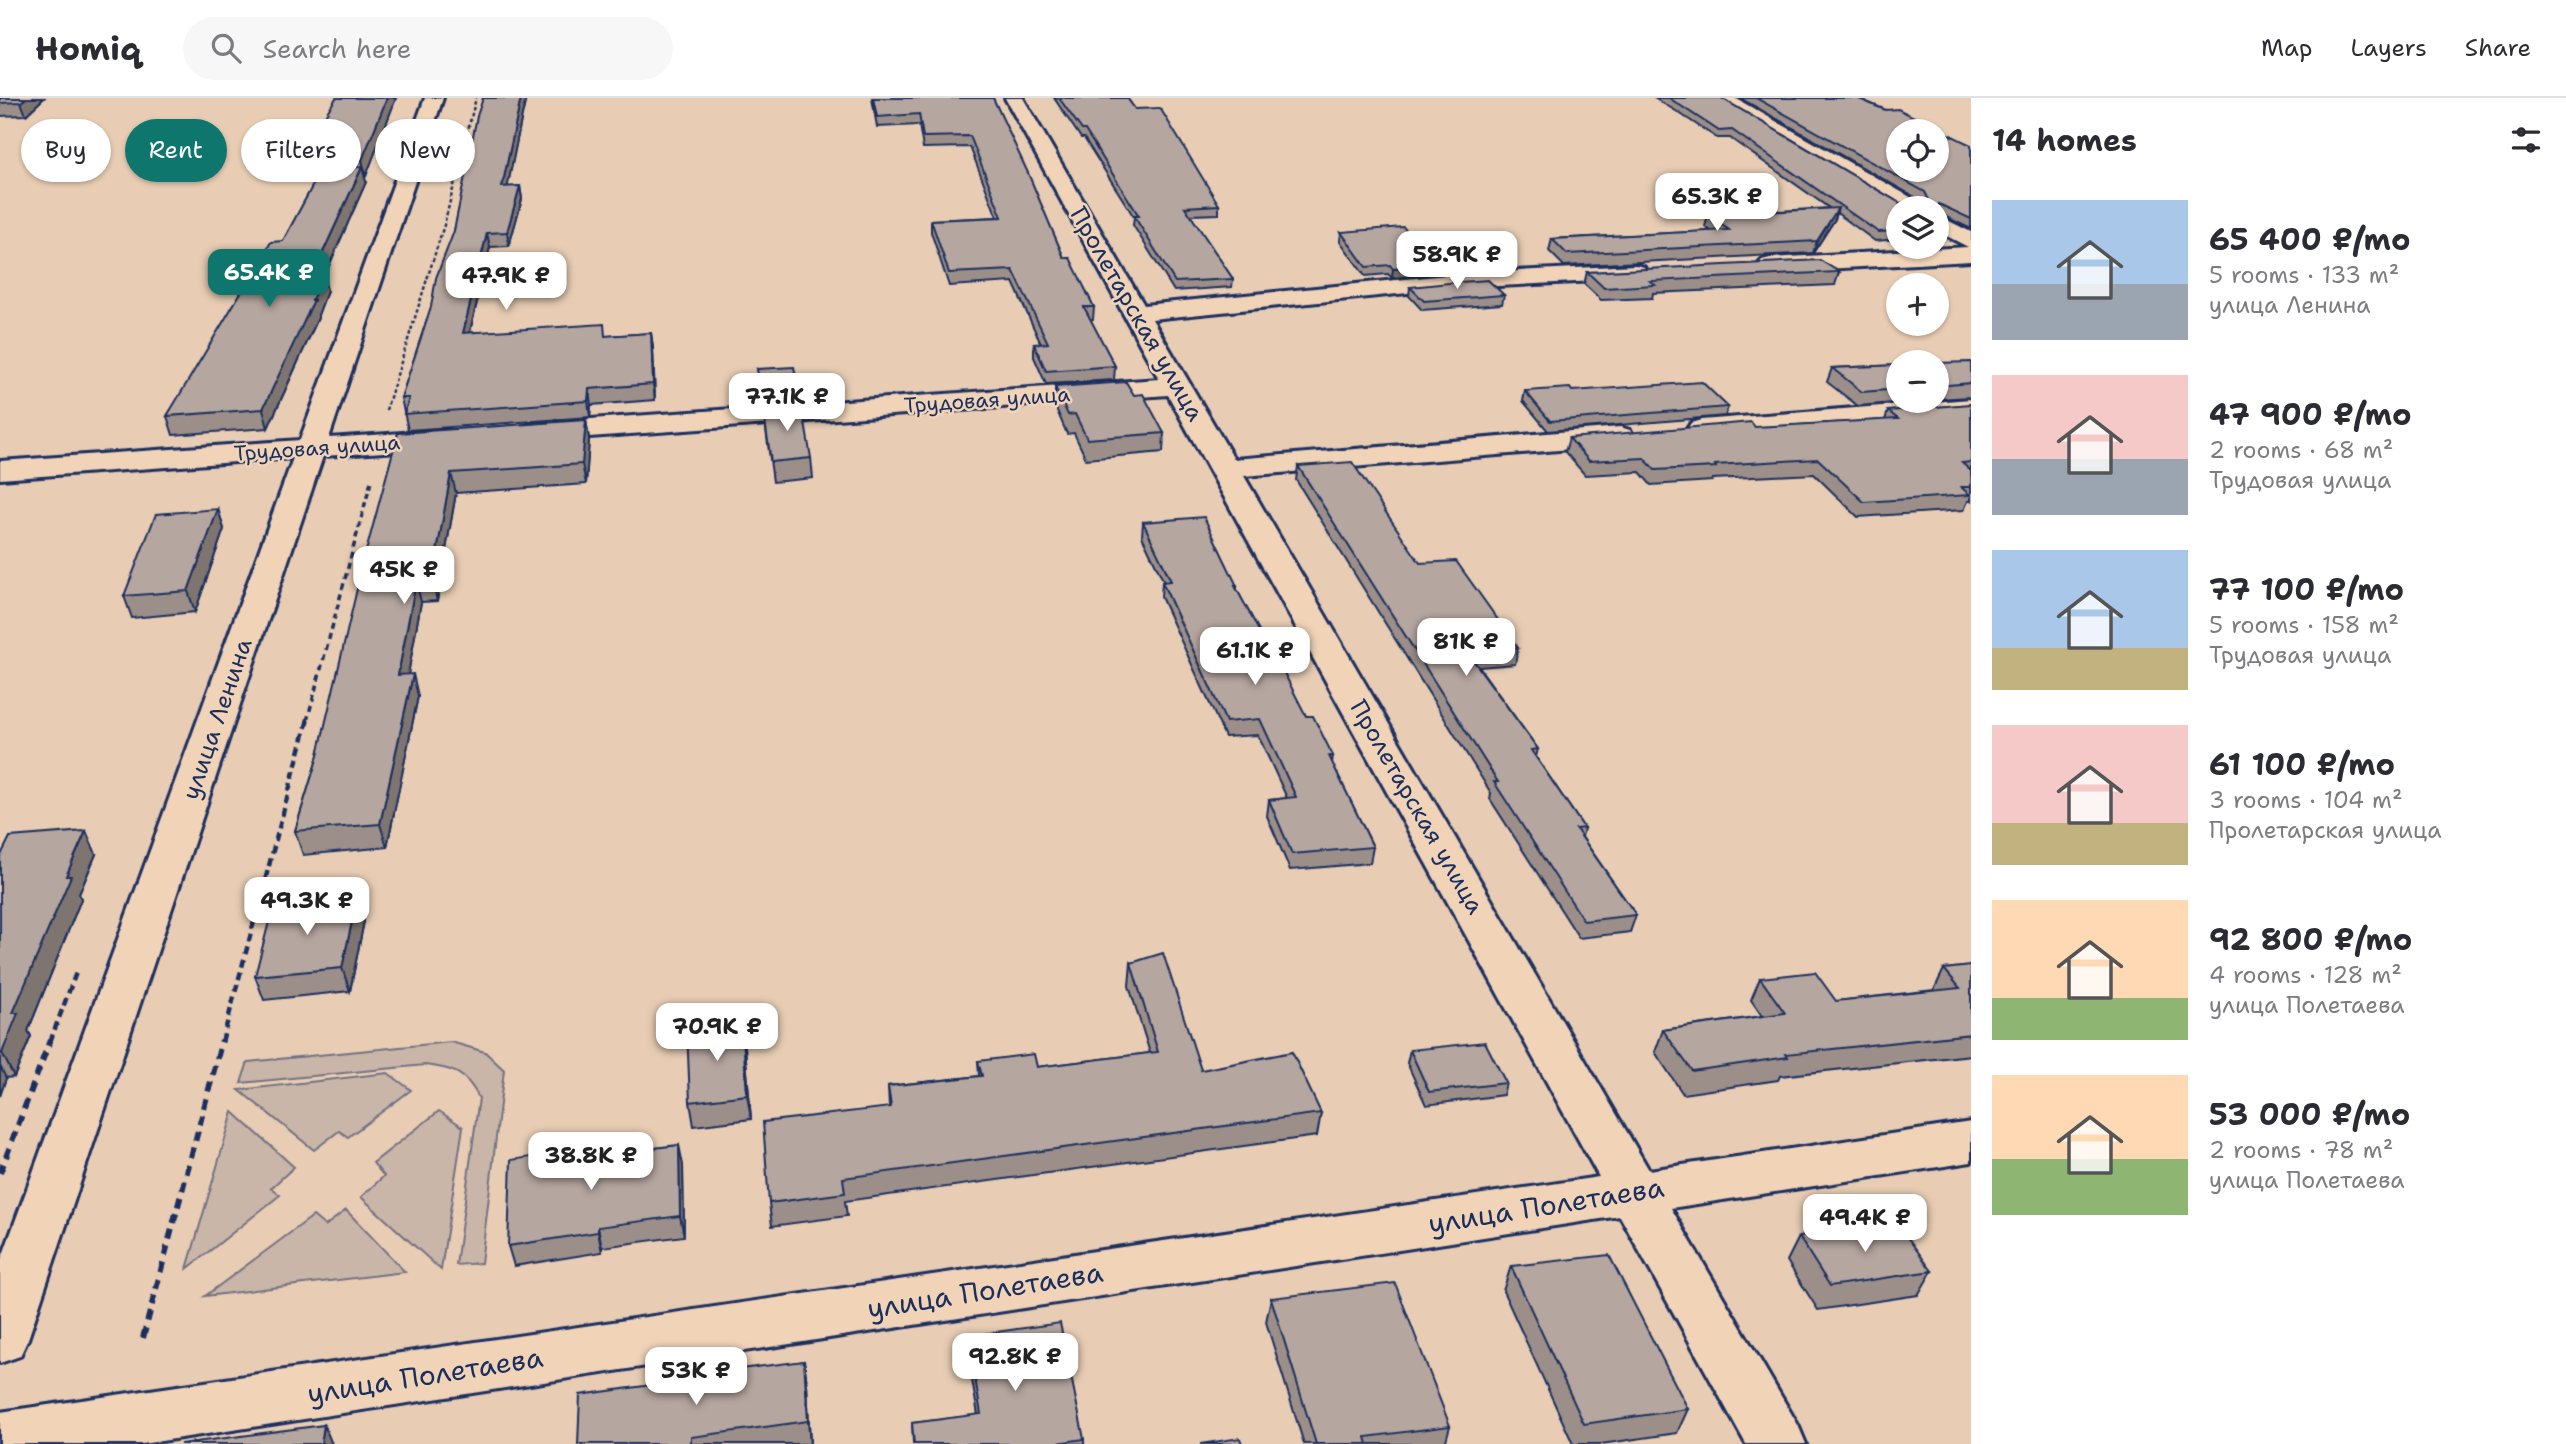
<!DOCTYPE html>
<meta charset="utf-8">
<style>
body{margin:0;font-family:"Shantell Sans",sans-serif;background:#f7f7f7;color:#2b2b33;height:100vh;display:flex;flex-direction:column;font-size:26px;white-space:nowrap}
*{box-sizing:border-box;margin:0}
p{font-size:23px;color:#7c7c81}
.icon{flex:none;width:38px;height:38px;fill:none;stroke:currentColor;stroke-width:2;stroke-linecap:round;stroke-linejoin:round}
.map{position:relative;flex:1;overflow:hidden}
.drawer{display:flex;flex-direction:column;background:#fff;width:595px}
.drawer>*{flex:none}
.hud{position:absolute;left:21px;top:21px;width:665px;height:63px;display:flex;gap:14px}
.tools{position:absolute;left:1886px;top:21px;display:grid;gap:14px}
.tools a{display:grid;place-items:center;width:63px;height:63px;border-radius:50%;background:#fff;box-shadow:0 2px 5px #0004;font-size:35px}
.price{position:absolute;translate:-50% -60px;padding:0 16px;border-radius:14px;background:#fff;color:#222;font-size:23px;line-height:46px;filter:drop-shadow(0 2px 4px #0008)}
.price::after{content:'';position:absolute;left:50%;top:42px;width:21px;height:16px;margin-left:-10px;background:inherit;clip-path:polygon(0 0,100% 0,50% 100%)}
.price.selected{background:#0f766e;color:#fff}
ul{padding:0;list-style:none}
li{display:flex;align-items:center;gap:21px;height:175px;padding:0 21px}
li span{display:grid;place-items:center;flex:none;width:196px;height:140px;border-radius:0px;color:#555}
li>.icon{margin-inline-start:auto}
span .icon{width:84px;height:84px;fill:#fffc;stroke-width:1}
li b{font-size:30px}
h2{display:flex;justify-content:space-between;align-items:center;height:84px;padding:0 21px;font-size:30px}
.chip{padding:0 24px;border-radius:32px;background:#fff;box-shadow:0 2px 5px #0004;font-size:24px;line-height:63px}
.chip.selected{background:#0f766e;color:#fff}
header{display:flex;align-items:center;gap:42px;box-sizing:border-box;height:98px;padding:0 35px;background:#fff;border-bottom:2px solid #e1e1e2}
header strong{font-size:33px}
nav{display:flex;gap:38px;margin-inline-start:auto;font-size:24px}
.search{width:490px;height:63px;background:#f7f7f7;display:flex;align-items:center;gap:18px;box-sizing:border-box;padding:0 24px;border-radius:38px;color:#7c7c81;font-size:26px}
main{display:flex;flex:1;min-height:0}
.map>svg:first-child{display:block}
.green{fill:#cab6a8;stroke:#727283;stroke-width:2}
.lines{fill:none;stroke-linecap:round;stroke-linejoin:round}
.minor-casing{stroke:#1b2f5e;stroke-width:6}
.path-far3{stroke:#1b2f5e;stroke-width:2.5;stroke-dasharray:3.5 2.5;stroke-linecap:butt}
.path-far2{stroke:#1b2f5e;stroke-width:3.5;stroke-dasharray:6 4.5;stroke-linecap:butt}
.path-far1{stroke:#1b2f5e;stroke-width:4.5;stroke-dasharray:8 5;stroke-linecap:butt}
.path{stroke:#1b2f5e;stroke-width:6;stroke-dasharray:10 7;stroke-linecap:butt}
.minor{fill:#f1d4b8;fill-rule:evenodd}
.wall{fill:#9c8f89;stroke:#1b2f5e;stroke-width:2}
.shaded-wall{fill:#7f746f;stroke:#1b2f5e;stroke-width:2}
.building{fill:#b5a69f;stroke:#1b2f5e;stroke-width:2;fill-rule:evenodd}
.labels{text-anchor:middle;stroke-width:5;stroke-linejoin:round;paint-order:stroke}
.far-street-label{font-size:21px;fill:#1b2f5e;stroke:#f1d4b8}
.street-label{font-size:24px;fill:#1b2f5e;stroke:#f1d4b8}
.near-street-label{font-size:28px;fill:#1b2f5e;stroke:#f1d4b8}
</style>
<header>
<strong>Homiq</strong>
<div class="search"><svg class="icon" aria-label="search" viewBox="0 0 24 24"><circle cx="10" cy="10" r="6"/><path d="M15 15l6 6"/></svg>Search here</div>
<nav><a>Map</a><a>Layers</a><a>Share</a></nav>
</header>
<main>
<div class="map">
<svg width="1971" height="1346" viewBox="0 0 1971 1346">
<rect width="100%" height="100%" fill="#e8cdb4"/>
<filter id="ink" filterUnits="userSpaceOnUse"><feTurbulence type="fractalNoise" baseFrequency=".0143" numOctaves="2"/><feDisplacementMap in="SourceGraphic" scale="14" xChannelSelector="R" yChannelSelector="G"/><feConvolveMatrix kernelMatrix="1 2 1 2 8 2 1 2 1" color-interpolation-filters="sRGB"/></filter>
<g filter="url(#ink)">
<!-- green -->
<path class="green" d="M451 944 485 954 504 972 481 1165 456 1167 479 1000C466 974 452 970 425 967L241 985 248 964Z
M388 975 411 992 348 1039 339 1033 314 1052 239 992Z
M439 1013 463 1029 441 1172 361 1099 384 1078 373 1065Z
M233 1014 294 1069 271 1090 280 1097 187 1171Z
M346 1112 405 1174 205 1198 313 1118 325 1128Z"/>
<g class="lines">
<defs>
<path id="minor" d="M425 0H443L329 340 446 332 456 335 460 341 456 347 446 350 323 358 28 1241 20 1258 0 1265V1165L293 360 0 381V363L300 342Z
M1005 0H1023L1144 207 1457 176 1636 167 1644 169 1648 174 1644 179 1636 181 1457 190 1152 221 1234 361 1620 329 1630 332 1634 338 1630 344 1620 347 1244 378 1649 1072 1971 1024V1064L1671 1110 1798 1327 1806 1346H1746L1620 1118 142 1346H0V1314L1599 1079 1168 297 534 343 524 340 520 334 524 328 534 325 1159 281Z
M1712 0H1735L1921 105 1924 110 1899 111Z
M1937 117 1971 134V163L1770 174 1762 172 1758 167 1762 162 1770 160 1968 149 1937 133Z
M1971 301V317L1701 340 1691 337 1687 331 1691 325 1701 322Z"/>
</defs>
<!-- minor casing -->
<use href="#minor" class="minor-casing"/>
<!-- path-far3 -->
<path class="path-far3" d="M386 312 444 127 476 0"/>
<!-- path-far2 -->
<path class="path-far2" d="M307 623 372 380"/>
<!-- path-far1 -->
<path class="path-far1" d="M50 944 77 872
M222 944 308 621"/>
<!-- path -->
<path class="path" d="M0 1075 50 942
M143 1240 222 942"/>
<!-- minor -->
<use href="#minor" class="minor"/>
</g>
<!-- wall -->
<path class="wall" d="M0 0H44L26 17 0 18Z
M396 0 366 78H364L366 84 324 179 327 193 318 217V220L268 330 173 337 167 318 283 143 317 80H315L308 55 325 23 324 19Z
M483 0H526L521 22 507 89 520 88 522 101 509 148 490 149 470 234 606 238 651 235 653 250 655 302 591 307 590 319 408 332 401 300 431 209 454 133Z
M872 0H993L1064 160 1094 209 1093 221 1090 222 1115 268 1114 282 1046 286 1034 259V246H1041L1013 184 949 188 931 134V122L997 119 970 49 923 50 919 27 877 29Z
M1054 0H1127L1135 11 1219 107V116L1190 117 1233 181 1232 189 1174 193 1133 127 1134 119 1084 40H1081Z
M1654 0H1721L1900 105 1922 103 1740 0H1857L1971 47V131L1938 115 1937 124 1944 129 1941 138H1937V110H1899V141L1875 143 1837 115 1835 121 1813 155 1564 168 1549 153 1552 141 1711 133 1705 129 1708 117 1829 110 1730 40H1717L1676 13Z
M1341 134 1432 157 1467 173 1392 180 1388 176 1365 178 1340 143Z
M1587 174H1839L1835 187 1653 195 1652 200 1601 202 1584 186Z
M1410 189 1504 197 1502 206 1422 212 1409 198Z
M1937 265H1971V299L1937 301Z
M1899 267V303H1917L1858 308 1827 284 1832 270Z
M757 271 799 294 800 304 762 307Z
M1055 289 1134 297 1164 335 1163 354 1086 361 1074 335 1067 336 1055 308Z
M1525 293H1572L1728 309 1725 318 1548 333 1523 303Z
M1971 306V403H1968L1964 412 1858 419 1814 376 1713 381 1712 383 1651 387 1640 374 1585 377 1565 354 1569 340 1885 322 1888 313Z
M763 309 811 360 813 380 773 384Z
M586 322 589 341 586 386 456 395 437 503 421 504 408 576 418 598 387 749 303 757 295 733 317 661 398 335Z
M1298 368 1420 465 1518 550 1515 566 1479 569 1538 651 1536 659 1584 730 1582 739 1636 817 1630 834 1579 840 1490 701 1491 695 1296 382Z
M218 411 224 431 195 514 132 520 124 498Z
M1143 424 1237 488V492L1274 561 1306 618 1333 658 1332 665 1373 749 1370 765 1290 772 1267 718 1269 702 1287 700 1258 637 1225 639 1161 499 1162 484H1164L1142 438Z
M96 756 79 796 81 801 28 933 31 938 14 979 6 980 0 998V759Z
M357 800 364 823 350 893 264 902 255 878Z
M1131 865 1201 972 1321 1015 1317 1038 845 1103 847 1118 772 1128 769 1105 889 1009 888 988 979 978 978 963 1037 969 1150 955 1129 888Z
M1971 868V957L1780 978 1778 982 1683 996 1655 954 1663 932 1762 918 1751 902 1760 880 1836 903 1934 892 1944 871Z
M742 925 745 949 751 1021 694 1028 690 1004Z
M1410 952 1506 985 1503 997 1426 1007 1407 965Z
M596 1049 598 1057 683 1067 684 1138 602 1149V1154L514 1168 508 1148Z
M1799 1139 1932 1173 1918 1197 1818 1212 1787 1163Z
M1511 1168 1688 1311 1677 1335 1601 1346H1573L1503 1193Z
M1271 1200 1450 1328 1445 1346H1304L1266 1224Z
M968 1238 1084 1341V1346H913L912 1325 978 1317 968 1259Z
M804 1263 807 1286 810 1346H578L724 1277Z"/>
<!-- shaded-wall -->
<path class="shaded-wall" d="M26 0H44L26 17 21 4Z
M387 0H396L366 78 362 62Z
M521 0H526L521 22 505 102 502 89Z
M362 69 366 84 324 179 327 193 318 217V220L268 330 263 311 313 176Z
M520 88 522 101 509 148 507 134Z
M1838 110 1835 121 1813 155 1817 143Z
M487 135 490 149 466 250 463 235Z
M1469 164 1467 173 1392 180 1393 171Z
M651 235 653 250 655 302 653 286Z
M589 291 591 307 590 319 588 303Z
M586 322 589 341 586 386 582 366Z
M451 375 456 395 437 503 432 482Z
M218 411 224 431 195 514 188 493Z
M416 483 421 504 404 599 398 577Z
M413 576 418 598 387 749 380 726Z
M86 733 96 756 79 796 81 801 28 933 31 938 14 979 2 955 13 915 66 778Z
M357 800 364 823 350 893 342 870Z
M742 925 745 949 751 1021 747 997Z
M0 968 6 980 0 998Z
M679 1047 683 1067 684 1138 680 1118Z
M598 1129 602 1149V1154L598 1134Z
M804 1263 807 1286 810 1346 808 1323Z
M324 1327 332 1346H321Z"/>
<!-- building -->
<path class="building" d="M0 0H26L21 4 0 5Z
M336 0H387L362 62 311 64 316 55H308L327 19H324Z
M483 0H521L502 89 520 88 507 134 487 135 463 235 604 226 605 238 651 235 653 286 589 291 588 303 404 316 409 300H401L431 209 436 180 454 133 477 18Z
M873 0H993L1028 75 1064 160H1070L1094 209H1084L1115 268 1046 273 1034 246 1048 245 1013 172 949 175 931 122 1002 119 970 38 923 39 919 16 877 19Z
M1059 0H1127L1135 11 1160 10 1219 107 1185 109 1233 181 1175 184 1134 118H1139L1085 32H1082Z
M1669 0H1721L1900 105 1929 102 1925 94 1756 0H1857L1885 12 1898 11 1971 47V121L1939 106 1937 124 1944 129 1937 130V110H1899V133L1878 134 1732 32 1719 33ZM1899 33H1937V72H1899Z
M362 69 313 176 323 175 312 202H314L263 311 167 318 271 144 283 143 322 70Z
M1838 110 1817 143 1567 156 1552 141 1729 132 1708 117Z
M1403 129 1432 157 1459 155 1469 164 1393 171 1390 167 1366 169 1341 134Z
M1820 162 1839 174 1650 183 1655 187 1604 190 1587 174Z
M1488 182 1504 197 1424 203 1410 189 1459 184Z
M1970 264 1971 265V285L1937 288V265Z
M1899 267V291L1862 294 1832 270Z
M794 269 799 294 761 297 757 271Z
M1126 284 1134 297 1143 296 1164 335 1087 341 1075 316 1068 317 1055 289Z
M1702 284 1728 309 1550 323 1525 293 1570 290 1572 293Z
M1971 306V364L1962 365 1971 373V389H1961L1970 397 1864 404 1818 361 1715 367 1716 369 1655 372 1644 360 1589 363 1569 340 1751 324 1755 329 1898 321 1888 313Z
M802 307 811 360 771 364 763 309Z
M586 322 582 366 451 375 432 482 416 483 398 577 413 576 380 726 295 733 317 661 365 457 398 335Z
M1352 364 1420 465 1456 463 1518 550 1468 555 1538 651 1531 652 1584 730 1576 731 1636 817 1584 823 1494 684H1498L1298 368Z
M218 411 188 493 124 498 156 416Z
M1204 419 1237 488H1235L1274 561H1277L1306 618H1313L1333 658H1329L1373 749 1292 756 1269 702 1296 699 1260 621 1226 624 1162 484 1171 483 1143 424Z
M86 733 66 778H71L13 915H18L2 955 0 956V759L10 739Z
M357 800 342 870 255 878 273 808Z
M1163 855 1201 972 1292 954 1321 1015 843 1080 845 1095 769 1105 763 1024 891 1009 888 988 982 978 978 963 1034 956 1037 969 1158 954 1131 865Z
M1971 868V936L1786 956 1788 959 1692 973 1663 932 1785 915 1760 880 1815 874 1836 903 1960 890 1944 871Z
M742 925 747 997 690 1004 687 932Z
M1485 944 1506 985 1429 994 1410 952Z
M679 1047 680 1118 598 1129V1134L508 1148 511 1062 596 1049V1057Z
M1897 1125 1932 1173 1830 1188 1799 1139Z
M1609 1157 1688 1311 1584 1326 1511 1168Z
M1395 1185 1450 1328 1366 1339 1368 1346H1316L1271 1200Z
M1060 1225 1084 1341 1050 1346H914L912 1325 981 1316 968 1238Z
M804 1263 808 1323 691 1339V1346H578L580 1297 724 1277V1273Z
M324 1327 321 1346H180Z
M1240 1340 1242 1346H1200Z"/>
</g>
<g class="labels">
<!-- far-street labels -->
<g class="far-street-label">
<text transform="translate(987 302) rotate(-4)" y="7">Трудовая улица</text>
<text transform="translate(317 350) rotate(-4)" y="7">Трудовая улица</text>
</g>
<!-- street labels -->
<g class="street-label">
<text transform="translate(1137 216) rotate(60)" y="8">Пролетарская улица</text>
<text transform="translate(217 621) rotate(-71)" y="8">улица Ленина</text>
<text transform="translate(1417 709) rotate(60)" y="8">Пролетарская улица</text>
</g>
<!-- near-street labels -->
<g class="near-street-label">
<text transform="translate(1546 1107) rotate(-9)" y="10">улица Полетаева</text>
<text transform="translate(985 1192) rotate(-9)" y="10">улица Полетаева</text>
<text transform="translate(425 1277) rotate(-9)" y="10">улица Полетаева</text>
</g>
</g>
</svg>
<div class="tools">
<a><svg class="icon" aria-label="locate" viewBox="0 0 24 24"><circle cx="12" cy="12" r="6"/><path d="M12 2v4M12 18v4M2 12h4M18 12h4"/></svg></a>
<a><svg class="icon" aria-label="layers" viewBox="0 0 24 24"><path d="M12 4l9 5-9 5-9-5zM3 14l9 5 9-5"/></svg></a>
<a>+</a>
<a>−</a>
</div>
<b class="price" style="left:1717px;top:135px">65.3K ₽</b>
<b class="price" style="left:1457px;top:193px">58.9K ₽</b>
<b class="price selected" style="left:269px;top:211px">65.4K ₽</b>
<b class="price" style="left:506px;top:214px">47.9K ₽</b>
<b class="price" style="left:787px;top:335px">77.1K ₽</b>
<b class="price" style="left:404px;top:508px">45K ₽</b>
<b class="price" style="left:1466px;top:580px">81K ₽</b>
<b class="price" style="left:1255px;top:589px">61.1K ₽</b>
<b class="price" style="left:307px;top:839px">49.3K ₽</b>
<b class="price" style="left:717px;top:965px">70.9K ₽</b>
<b class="price" style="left:591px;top:1094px">38.8K ₽</b>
<b class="price" style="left:1865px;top:1156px">49.4K ₽</b>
<b class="price" style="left:1015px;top:1295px">92.8K ₽</b>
<b class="price" style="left:696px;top:1309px">53K ₽</b>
<div class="hud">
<a class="chip">Buy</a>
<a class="chip selected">Rent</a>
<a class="chip">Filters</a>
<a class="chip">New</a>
</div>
</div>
<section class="drawer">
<h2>14 homes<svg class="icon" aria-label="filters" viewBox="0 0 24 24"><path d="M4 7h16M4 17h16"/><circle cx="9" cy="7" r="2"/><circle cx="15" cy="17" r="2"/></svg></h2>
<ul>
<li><span style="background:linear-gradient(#a9c7e8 60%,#9aa5b1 0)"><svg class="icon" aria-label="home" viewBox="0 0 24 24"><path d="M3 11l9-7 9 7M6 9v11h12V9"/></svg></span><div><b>65 400 ₽/mo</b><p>5 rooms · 133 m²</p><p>улица Ленина</p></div></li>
<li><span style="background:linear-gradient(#f6c9c9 60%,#9aa5b1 0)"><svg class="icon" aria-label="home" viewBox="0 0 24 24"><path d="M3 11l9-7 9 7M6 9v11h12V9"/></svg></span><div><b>47 900 ₽/mo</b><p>2 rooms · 68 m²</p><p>Трудовая улица</p></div></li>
<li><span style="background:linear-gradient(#a9c7e8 70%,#c2b280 0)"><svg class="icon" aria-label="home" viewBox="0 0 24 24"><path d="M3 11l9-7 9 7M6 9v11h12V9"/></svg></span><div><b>77 100 ₽/mo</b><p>5 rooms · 158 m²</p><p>Трудовая улица</p></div></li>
<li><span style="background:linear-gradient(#f6c9c9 70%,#c2b280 0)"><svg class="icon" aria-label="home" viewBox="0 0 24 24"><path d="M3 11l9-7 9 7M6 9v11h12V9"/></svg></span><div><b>61 100 ₽/mo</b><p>3 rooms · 104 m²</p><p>Пролетарская улица</p></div></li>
<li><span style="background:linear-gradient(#ffd9b3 70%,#8fb573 0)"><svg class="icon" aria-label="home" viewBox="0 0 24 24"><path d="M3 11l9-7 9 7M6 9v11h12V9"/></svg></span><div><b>92 800 ₽/mo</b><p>4 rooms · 128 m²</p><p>улица Полетаева</p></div></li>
<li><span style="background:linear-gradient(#ffd9b3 60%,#8fb573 0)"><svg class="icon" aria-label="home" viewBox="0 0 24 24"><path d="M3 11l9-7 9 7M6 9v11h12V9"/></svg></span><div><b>53 000 ₽/mo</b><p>2 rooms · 78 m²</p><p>улица Полетаева</p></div></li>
</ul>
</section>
</main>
